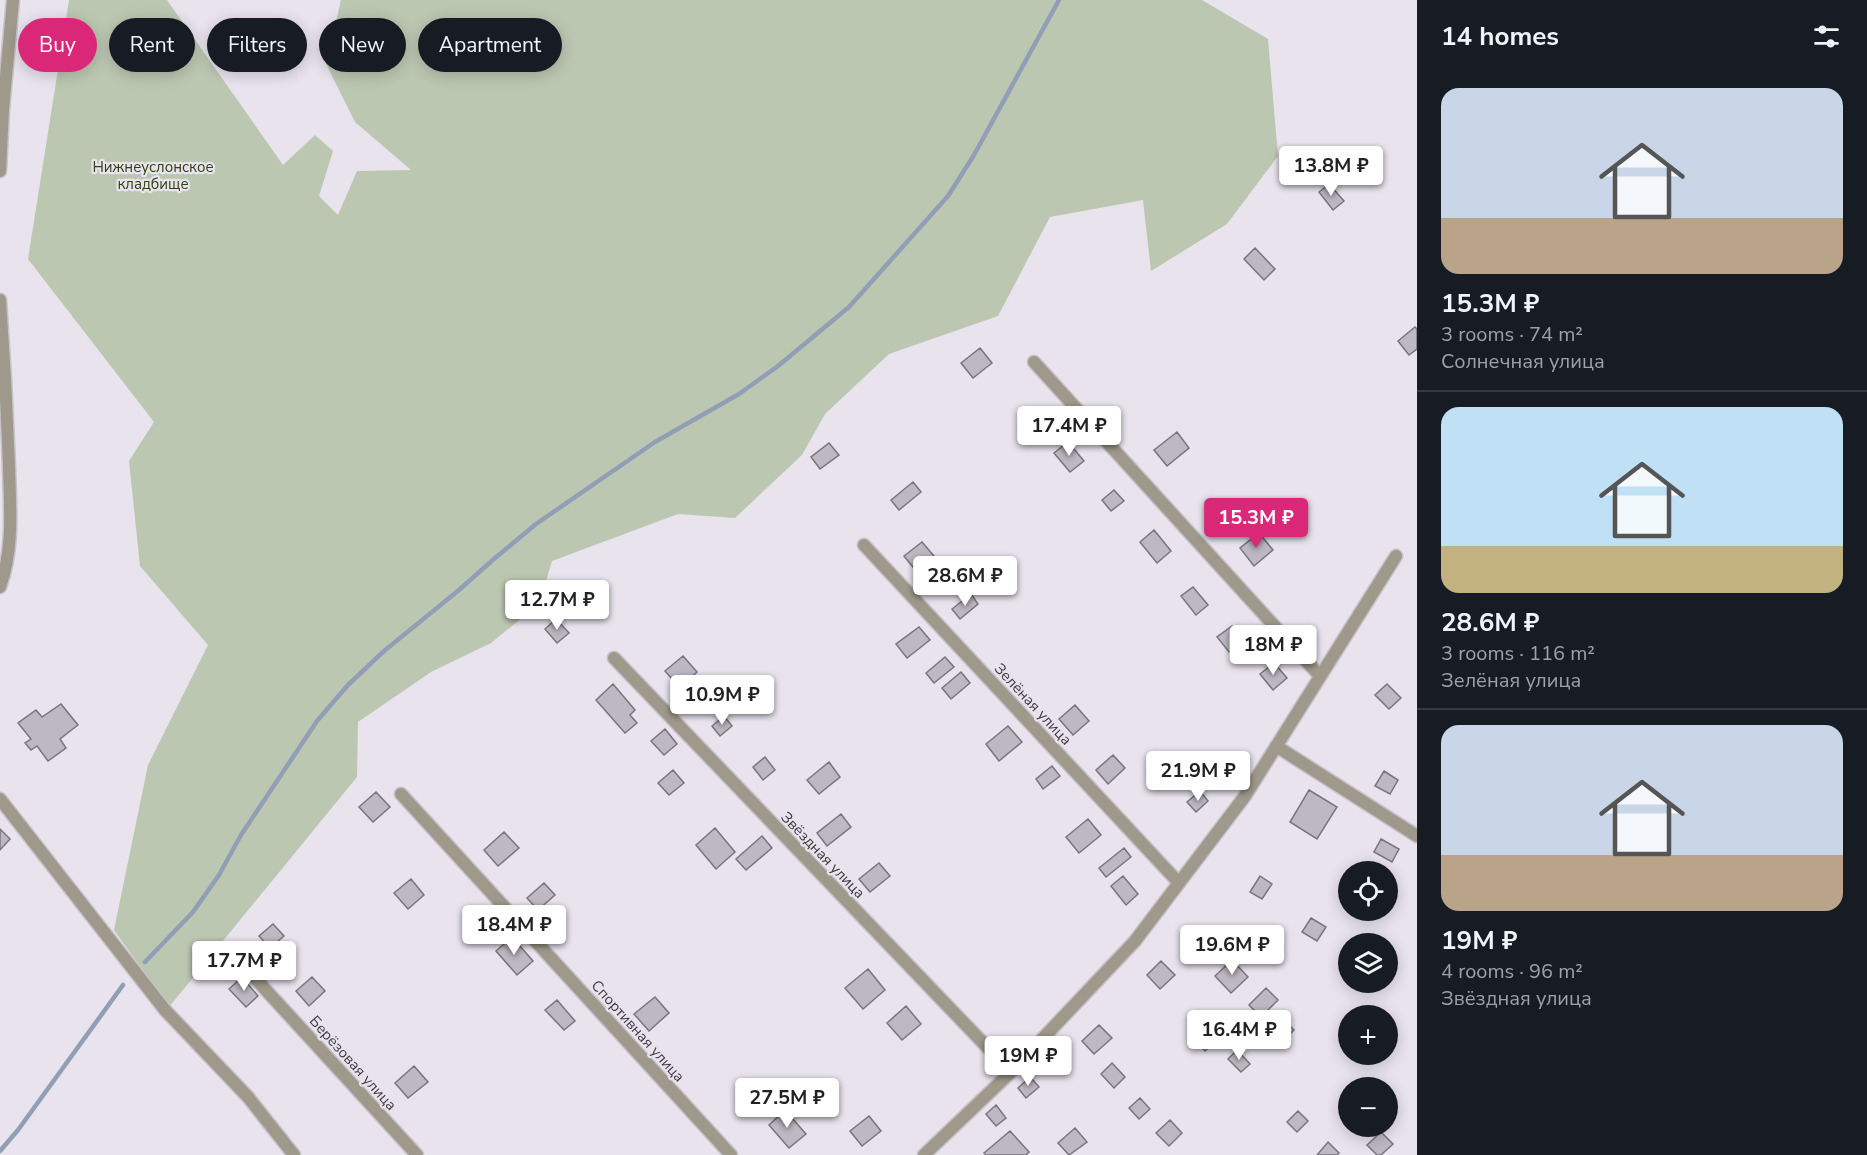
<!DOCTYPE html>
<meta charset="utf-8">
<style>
body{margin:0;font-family:"Nunito Sans",sans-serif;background:#242831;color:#f1f3f6;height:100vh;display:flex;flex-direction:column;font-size:22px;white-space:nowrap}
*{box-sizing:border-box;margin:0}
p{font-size:20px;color:#9ea1a6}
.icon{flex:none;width:33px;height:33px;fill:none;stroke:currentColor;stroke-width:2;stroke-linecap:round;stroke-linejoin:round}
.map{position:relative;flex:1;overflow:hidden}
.details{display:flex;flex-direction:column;background:#171b24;width:450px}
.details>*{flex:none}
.top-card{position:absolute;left:18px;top:18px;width:570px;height:54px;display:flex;gap:12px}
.controls{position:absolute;left:1338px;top:861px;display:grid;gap:12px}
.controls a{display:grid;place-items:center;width:60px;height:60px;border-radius:50%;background:#171b24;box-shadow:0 3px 15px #0003;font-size:30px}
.price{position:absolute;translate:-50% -51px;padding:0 14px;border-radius:6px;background:#fff;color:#222;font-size:20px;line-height:39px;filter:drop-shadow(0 2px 3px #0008)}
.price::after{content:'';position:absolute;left:50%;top:36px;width:18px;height:14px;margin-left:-9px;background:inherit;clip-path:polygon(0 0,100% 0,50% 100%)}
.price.active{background:#db2777;color:#fff}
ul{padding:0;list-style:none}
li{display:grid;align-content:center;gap:12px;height:318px;padding:0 24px}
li+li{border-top:2px solid #363941}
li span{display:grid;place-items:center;height:186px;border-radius:18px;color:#555}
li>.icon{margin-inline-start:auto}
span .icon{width:108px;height:108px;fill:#fffc;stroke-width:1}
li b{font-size:26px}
h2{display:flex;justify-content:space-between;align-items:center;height:72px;padding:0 24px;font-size:26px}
.tag{padding:0 21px;border-radius:27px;background:#171b24;box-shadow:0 3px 15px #0003;font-size:21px;line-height:54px}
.tag.active{background:#db2777;color:#fff}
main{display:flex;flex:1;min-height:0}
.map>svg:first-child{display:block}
.green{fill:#bcc7b2}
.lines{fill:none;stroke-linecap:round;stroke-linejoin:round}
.stream{stroke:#919fb6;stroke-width:4.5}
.building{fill:#beb8c2;stroke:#79747d;stroke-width:1.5}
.minor-casing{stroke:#c6c1ca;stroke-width:15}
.tertiary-casing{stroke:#c6c1ca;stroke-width:15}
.minor{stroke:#9e998a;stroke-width:12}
.tertiary{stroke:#9e998a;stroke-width:12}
.labels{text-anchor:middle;stroke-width:4.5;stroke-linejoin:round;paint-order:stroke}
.park-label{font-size:15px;fill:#2e420f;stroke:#e8e3ed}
.street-label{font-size:15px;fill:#3d3b3f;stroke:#e8e3ed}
</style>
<main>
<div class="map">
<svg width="1417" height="1155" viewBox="0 0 1417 1155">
<rect width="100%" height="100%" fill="#e8e3ed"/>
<!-- green -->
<path class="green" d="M69 0H167L283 165 315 135 333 151 319 196 338 215 357 171 411 170 355 122 326 64 341 0H1202L1268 39 1278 156 1227 224 1151 271 1143 200 1050 217 998 316 889 354 825 414 802 455 735 518 678 514 552 561 539 604 491 643 431 672 358 722 357 777 169 1007 114 930 148 765 208 645 140 566 129 461 154 422 28 259Z"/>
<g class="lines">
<!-- stream -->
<path class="stream" d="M145 962 193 912 219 875 241 835 317 721 348 685 384 651 459 590 495 558 536 524 655 442 739 394 778 366 849 307 948 196 974 155 1059 0
M0 1151 18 1130 123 985"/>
</g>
<!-- building -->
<path class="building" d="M1329 184 1344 201 1333 210 1319 192Z
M1255 248 1275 269 1264 280 1244 259Z
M1415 327 1417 329V349L1409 355 1398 341Z
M980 348 992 363 973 378 961 363Z
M1177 432 1189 448 1167 466 1154 450Z
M1068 442 1084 461 1070 472 1054 453Z
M829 443 839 455 820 469 811 457Z
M913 482 921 492 899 510 891 500Z
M1114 490 1124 501 1111 511 1102 500Z
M1154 530 1171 551 1157 563 1140 542Z
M1259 533 1273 550 1254 566 1240 548Z
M922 542 939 562 921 577 904 556Z
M1193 587 1208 605 1196 615 1181 596Z
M971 594 978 604 960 619 952 609Z
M556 619 569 633 557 643 545 629Z
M1232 626 1243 640 1229 652 1217 637Z
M919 627 930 640 907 658 896 644Z
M683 656 697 672 680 688 665 671Z
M945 657 954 667 934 683 926 673Z
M1274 663 1287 678 1273 690 1260 674Z
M961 672 970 683 951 699 942 688Z
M613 684 635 710 630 715 637 723 625 733 596 700Z
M1387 684 1401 698 1389 709 1375 695Z
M61 704 78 725 60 739 66 748 48 761 37 746 31 750 25 743 31 739 18 723 36 710 42 717Z
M1075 705 1089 721 1073 735 1059 719Z
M724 716 732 726 720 736 712 726Z
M1008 726 1022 742 999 761 986 744Z
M665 729 677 744 664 755 651 741Z
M1113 755 1125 768 1108 784 1096 770Z
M765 757 775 770 763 780 753 767Z
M829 762 840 777 819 794 807 780Z
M1052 766 1060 776 1043 789 1036 779Z
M673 770 684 783 669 795 658 783Z
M1384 771 1398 780 1390 794 1375 786Z
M1309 790 1337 807 1317 839 1290 822Z
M1200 791 1208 801 1196 812 1187 802Z
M376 792 390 807 373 822 359 807Z
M841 814 851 827 827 846 817 833Z
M1088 819 1101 835 1079 853 1066 837Z
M715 828 735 852 716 869 696 845Z
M0 829 10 839 0 850Z
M504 832 519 848 498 866 484 850Z
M762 836 772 848 746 870 736 859Z
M1381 839 1399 849 1392 862 1374 852Z
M1124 848 1131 857 1106 877 1099 868Z
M879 863 890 876 870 892 859 879Z
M1123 876 1138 894 1126 905 1111 886Z
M1260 876 1272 884 1262 899 1250 892Z
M411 879 424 895 408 909 394 893Z
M544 883 555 895 538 910 527 898Z
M1311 918 1326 927 1317 941 1302 932Z
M273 924 284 936 270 948 259 936Z
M512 937 533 961 517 975 496 951Z
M1232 960 1248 977 1231 993 1215 976Z
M1161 961 1175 975 1160 989 1147 975Z
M868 969 885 990 863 1009 845 988Z
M242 977 258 996 246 1007 229 989Z
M312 977 325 991 309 1006 296 991Z
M1266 988 1278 1000 1261 1017 1249 1005Z
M655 997 669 1013 649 1031 634 1014Z
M557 1000 575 1021 564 1030 545 1010Z
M906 1006 921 1024 902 1040 887 1023Z
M1281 1017 1294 1030 1285 1039 1272 1026Z
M1214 1023 1224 1033 1205 1051 1196 1041Z
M1099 1025 1112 1038 1094 1054 1082 1041Z
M1237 1050 1250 1064 1241 1072 1228 1059Z
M1112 1063 1125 1077 1114 1088 1101 1074Z
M414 1066 428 1082 408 1098 395 1083Z
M1030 1077 1039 1087 1026 1098 1018 1088Z
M1140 1098 1150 1109 1139 1119 1129 1108Z
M996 1105 1006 1118 996 1126 986 1114Z
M785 1110 806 1134 789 1148 769 1125Z
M1298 1111 1308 1121 1297 1132 1287 1122Z
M869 1116 881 1131 862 1146 850 1131Z
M1170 1120 1182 1133 1169 1146 1156 1133Z
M1075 1128 1087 1142 1069 1155 1058 1143Z
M1010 1131 1029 1152 1026 1155H986L984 1153Z
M1381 1132 1393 1144 1381 1155H1377L1367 1145Z
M1328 1142 1339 1153 1337 1155H1317Z"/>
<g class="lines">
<defs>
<path id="minor" d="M1034 362 1320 676
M864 545 1179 883
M614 658 1011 1072
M1276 746 1417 836
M401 794 731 1155
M0 799 165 1010 248 1097 294 1155
M243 965 417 1155
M924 1155 1011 1072 1135 941 1245 796 1396 556"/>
<path id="tertiary" d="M0 171 3 109 13 0
M0 300C4 356 7 412 9 467 10 508 14 548 0 587"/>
</defs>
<!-- minor casing -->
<use href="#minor" class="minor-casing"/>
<!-- tertiary casing -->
<use href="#tertiary" class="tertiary-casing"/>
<!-- minor -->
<use href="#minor" class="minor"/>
<!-- tertiary -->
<use href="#tertiary" class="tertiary"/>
</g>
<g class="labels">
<!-- park labels -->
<g class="park-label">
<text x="153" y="172">Нижнеуслонское<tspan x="153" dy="17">кладбище</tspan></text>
</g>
<!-- street labels -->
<g class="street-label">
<text transform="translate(1033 704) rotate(47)" y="5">Зелёная улица</text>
<text transform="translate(823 855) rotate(46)" y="5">Звёздная улица</text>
<text transform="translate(638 1031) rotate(48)" y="5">Спортивная улица</text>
<text transform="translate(353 1063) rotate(48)" y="5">Берёзовая улица</text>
</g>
</g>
</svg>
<div class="controls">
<a><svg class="icon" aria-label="locate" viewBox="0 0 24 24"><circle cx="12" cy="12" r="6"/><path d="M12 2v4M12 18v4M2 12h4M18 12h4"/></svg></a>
<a><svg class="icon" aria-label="layers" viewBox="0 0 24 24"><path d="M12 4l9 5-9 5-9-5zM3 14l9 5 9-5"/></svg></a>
<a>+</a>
<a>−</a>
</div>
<b class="price" style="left:1331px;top:197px">13.8M ₽</b>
<b class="price" style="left:1069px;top:457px">17.4M ₽</b>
<b class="price active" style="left:1256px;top:549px">15.3M ₽</b>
<b class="price" style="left:965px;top:607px">28.6M ₽</b>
<b class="price" style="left:557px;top:631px">12.7M ₽</b>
<b class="price" style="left:1273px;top:676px">18M ₽</b>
<b class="price" style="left:722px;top:726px">10.9M ₽</b>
<b class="price" style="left:1198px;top:802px">21.9M ₽</b>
<b class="price" style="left:514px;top:956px">18.4M ₽</b>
<b class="price" style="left:1232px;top:976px">19.6M ₽</b>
<b class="price" style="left:244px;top:992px">17.7M ₽</b>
<b class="price" style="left:1239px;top:1061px">16.4M ₽</b>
<b class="price" style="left:1028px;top:1087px">19M ₽</b>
<b class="price" style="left:787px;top:1129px">27.5M ₽</b>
<div class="top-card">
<a class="tag active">Buy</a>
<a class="tag">Rent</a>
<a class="tag">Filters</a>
<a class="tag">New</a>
<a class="tag">Apartment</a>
</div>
</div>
<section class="details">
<h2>14 homes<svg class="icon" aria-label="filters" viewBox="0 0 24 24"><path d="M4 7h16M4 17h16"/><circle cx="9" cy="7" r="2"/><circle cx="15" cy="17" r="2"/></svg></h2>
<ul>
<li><span style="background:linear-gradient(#c9d6e8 70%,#b9a48a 0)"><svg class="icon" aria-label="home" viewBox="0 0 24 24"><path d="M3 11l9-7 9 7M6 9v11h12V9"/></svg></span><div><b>15.3M ₽</b><p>3 rooms · 74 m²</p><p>Солнечная улица</p></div></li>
<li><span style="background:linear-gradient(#bfe0f5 75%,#c2b280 0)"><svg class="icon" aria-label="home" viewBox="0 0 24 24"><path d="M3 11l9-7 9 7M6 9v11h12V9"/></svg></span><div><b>28.6M ₽</b><p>3 rooms · 116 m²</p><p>Зелёная улица</p></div></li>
<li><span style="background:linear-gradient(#c9d6e8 70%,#b9a48a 0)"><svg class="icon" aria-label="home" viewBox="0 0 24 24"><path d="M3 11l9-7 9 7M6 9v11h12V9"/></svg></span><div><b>19M ₽</b><p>4 rooms · 96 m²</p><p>Звёздная улица</p></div></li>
</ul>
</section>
</main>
